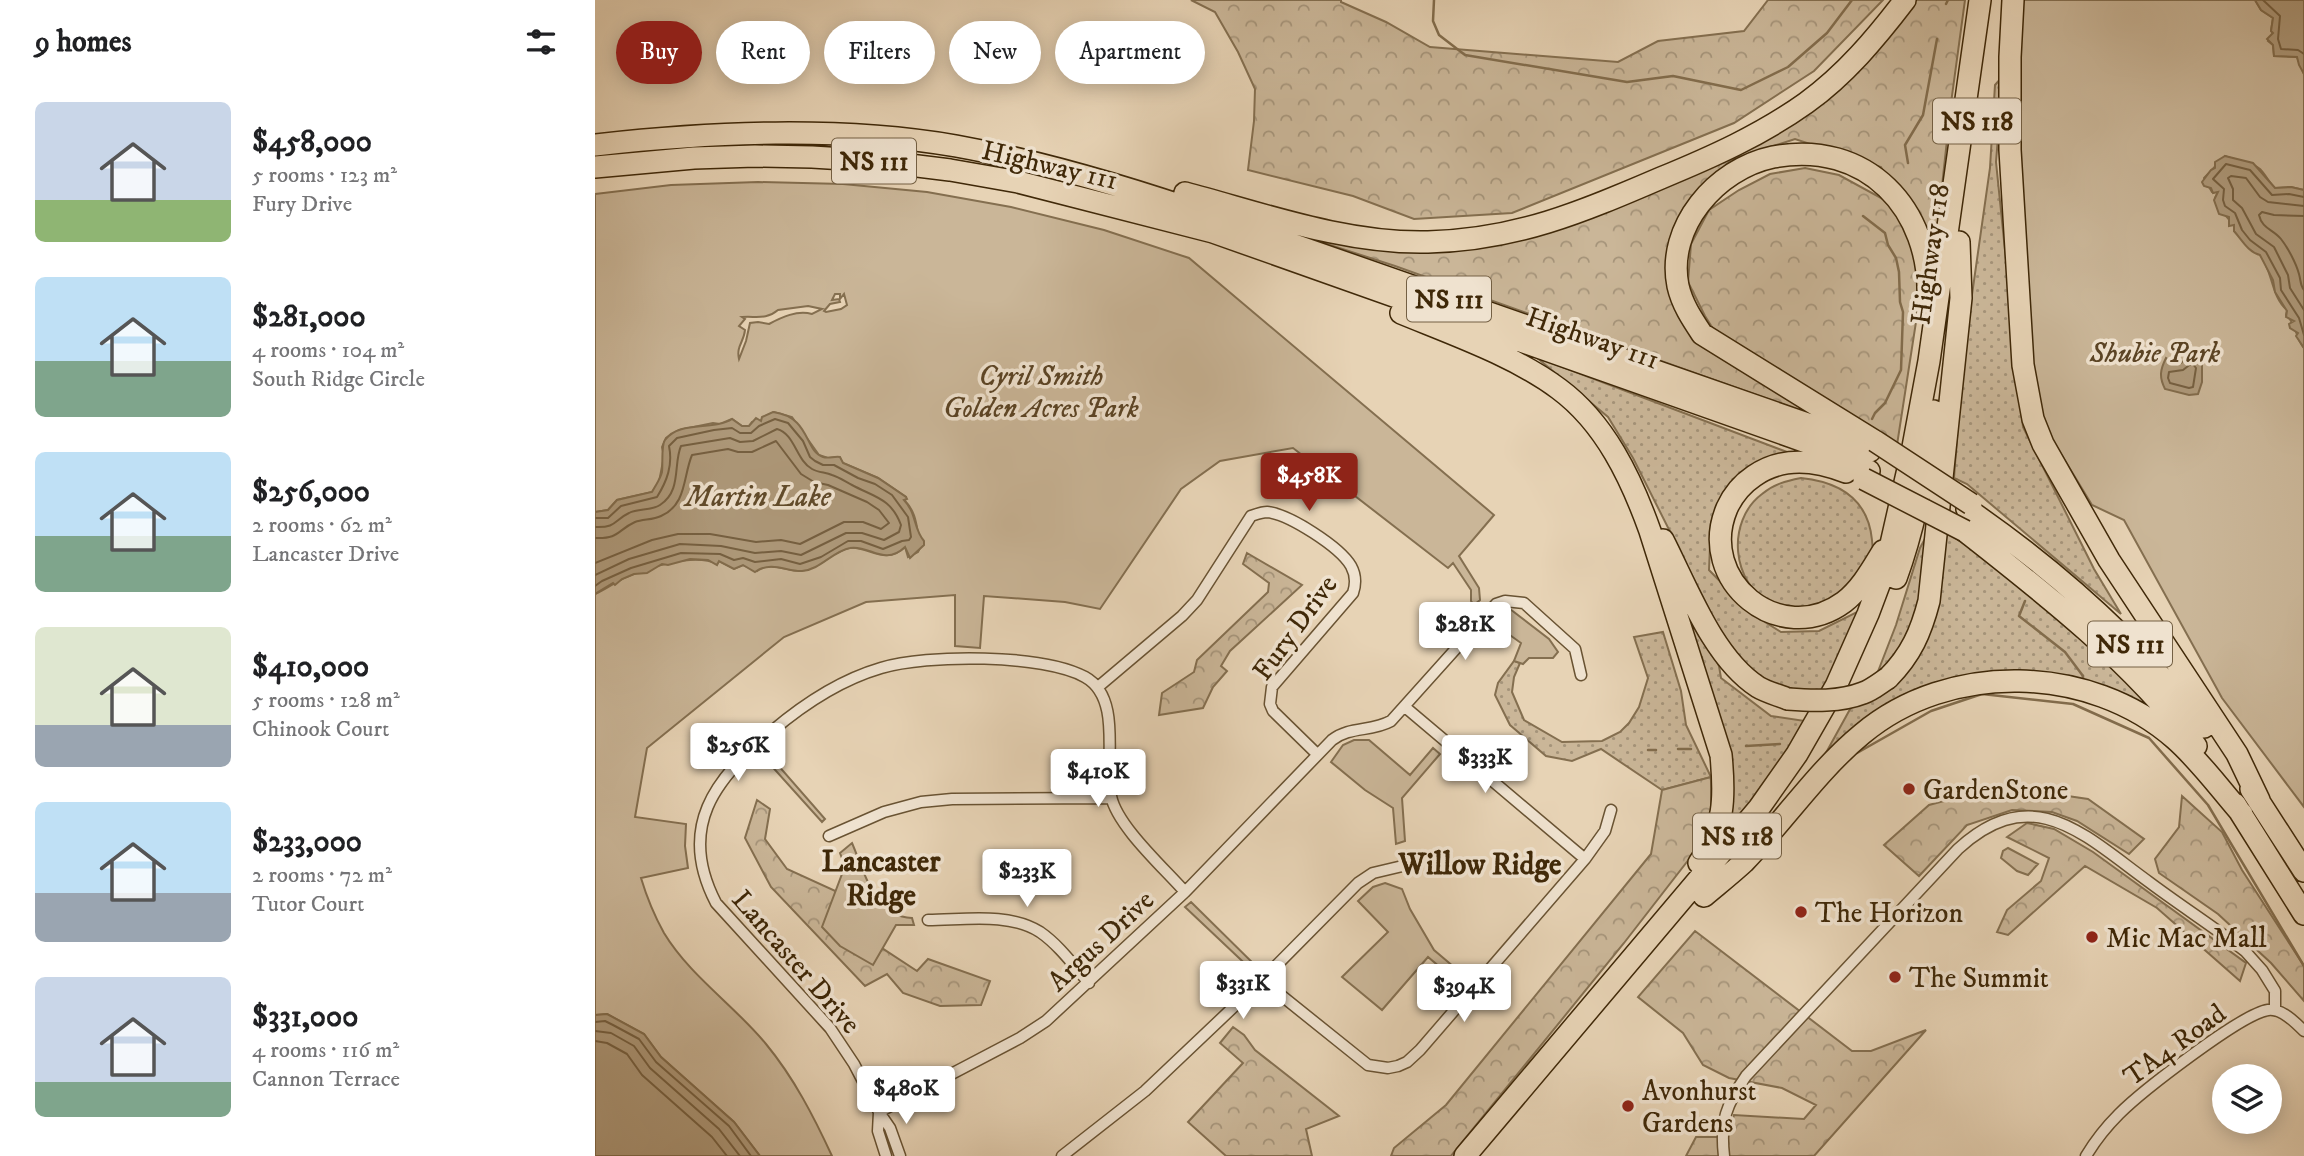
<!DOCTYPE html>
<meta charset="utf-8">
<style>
body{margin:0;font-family:"IM FELL DW Pica",serif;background:#f2f2f2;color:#202124;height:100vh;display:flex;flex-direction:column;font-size:26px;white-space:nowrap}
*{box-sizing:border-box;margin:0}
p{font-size:23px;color:#757577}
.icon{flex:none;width:38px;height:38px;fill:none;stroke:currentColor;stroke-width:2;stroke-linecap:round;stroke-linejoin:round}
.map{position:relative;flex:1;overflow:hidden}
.sheet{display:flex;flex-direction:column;background:#fff;width:595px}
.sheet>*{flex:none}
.guide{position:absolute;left:21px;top:21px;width:665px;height:63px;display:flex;gap:14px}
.buttons{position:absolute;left:1617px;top:1064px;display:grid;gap:14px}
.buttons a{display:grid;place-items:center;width:70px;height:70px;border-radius:50%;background:#fff;box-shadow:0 4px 18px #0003;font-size:35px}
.price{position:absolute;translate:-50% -60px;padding:0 16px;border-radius:7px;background:#fff;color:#222;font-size:23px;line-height:46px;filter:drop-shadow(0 2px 4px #0008)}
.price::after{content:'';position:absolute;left:50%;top:42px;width:21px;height:16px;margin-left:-10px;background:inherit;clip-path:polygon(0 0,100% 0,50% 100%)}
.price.active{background:#8f2418;color:#fff}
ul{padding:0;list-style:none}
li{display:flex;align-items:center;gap:21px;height:175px;padding:0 35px}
li span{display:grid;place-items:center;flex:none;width:196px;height:140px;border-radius:10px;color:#555}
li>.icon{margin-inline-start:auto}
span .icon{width:84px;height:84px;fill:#fffc;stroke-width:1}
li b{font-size:30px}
h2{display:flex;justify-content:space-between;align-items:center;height:84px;padding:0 35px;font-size:30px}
.tag{padding:0 24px;border-radius:32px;background:#fff;box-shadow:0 4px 18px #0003;font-size:24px;line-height:63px}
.tag.active{background:#8f2418;color:#fff}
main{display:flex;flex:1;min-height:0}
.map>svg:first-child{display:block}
.grass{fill:url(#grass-dots);stroke:#846f50;stroke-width:2}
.forest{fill:url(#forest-crowns);stroke:#846f50;stroke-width:2}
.park{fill:#cab698;stroke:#846f50;stroke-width:2;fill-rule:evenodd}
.water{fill:#ae997a;stroke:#826c4c;stroke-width:2}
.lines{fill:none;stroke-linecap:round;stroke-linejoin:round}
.shore{stroke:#766041;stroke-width:2}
.stream{stroke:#826c4c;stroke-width:2.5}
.street-casing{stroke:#695333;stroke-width:13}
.highway-casing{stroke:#3f2808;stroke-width:24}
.street{stroke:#efe2cf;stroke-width:10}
.highway{stroke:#e7d3b5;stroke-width:21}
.highway-bridge-casing{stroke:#3f2808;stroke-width:24;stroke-linecap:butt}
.highway-bridge{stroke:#e7d3b5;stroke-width:21}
.poi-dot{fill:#8f2418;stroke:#efe2cf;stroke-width:2.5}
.labels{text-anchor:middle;stroke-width:7;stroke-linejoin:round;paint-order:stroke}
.shield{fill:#efe2cf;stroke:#746044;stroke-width:2}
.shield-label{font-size:26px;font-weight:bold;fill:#3f2808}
.street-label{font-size:28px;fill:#3f2808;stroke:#efe2cf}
.park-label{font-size:28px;font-style:italic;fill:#5b4425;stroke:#efe2cf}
.poi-label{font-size:28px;fill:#3f2808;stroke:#efe2cf;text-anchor:start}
.water-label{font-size:30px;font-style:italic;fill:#604a2a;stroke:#efe2cf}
.neighbourhood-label{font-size:30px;font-weight:bold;fill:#3f2808;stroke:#efe2cf}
</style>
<main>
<section class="sheet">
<h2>9 homes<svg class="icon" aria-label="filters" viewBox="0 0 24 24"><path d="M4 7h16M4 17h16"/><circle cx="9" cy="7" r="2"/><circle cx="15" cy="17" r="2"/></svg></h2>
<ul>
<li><span style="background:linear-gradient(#c9d6e8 70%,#8fb573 0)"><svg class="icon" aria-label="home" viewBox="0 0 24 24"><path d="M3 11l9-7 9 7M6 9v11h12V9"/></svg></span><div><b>$458,000</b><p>5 rooms · 123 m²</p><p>Fury Drive</p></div></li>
<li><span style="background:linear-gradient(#bfe0f5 60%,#7fa58c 0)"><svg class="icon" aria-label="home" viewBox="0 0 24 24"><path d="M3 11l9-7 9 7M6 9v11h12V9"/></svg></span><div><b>$281,000</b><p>4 rooms · 104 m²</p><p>South Ridge Circle</p></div></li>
<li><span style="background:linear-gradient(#bfe0f5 60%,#7fa58c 0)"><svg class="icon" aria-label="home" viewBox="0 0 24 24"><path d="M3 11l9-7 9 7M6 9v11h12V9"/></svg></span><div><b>$256,000</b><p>2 rooms · 62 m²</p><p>Lancaster Drive</p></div></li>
<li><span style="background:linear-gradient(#dfe7d0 70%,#9aa5b1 0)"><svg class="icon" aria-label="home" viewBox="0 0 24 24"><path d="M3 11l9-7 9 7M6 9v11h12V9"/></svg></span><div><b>$410,000</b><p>5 rooms · 128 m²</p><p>Chinook Court</p></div></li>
<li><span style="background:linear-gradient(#bfe0f5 65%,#9aa5b1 0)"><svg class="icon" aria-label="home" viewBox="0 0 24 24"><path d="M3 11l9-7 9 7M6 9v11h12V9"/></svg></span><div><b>$233,000</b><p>2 rooms · 72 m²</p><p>Tutor Court</p></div></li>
<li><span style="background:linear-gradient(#c9d6e8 75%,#7fa58c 0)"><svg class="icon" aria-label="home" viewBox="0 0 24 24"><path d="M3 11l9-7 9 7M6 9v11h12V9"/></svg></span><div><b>$331,000</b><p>4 rooms · 116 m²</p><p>Cannon Terrace</p></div></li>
</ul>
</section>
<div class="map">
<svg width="1709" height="1156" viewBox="0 0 1709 1156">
<defs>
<pattern id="grass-dots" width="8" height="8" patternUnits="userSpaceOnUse" patternTransform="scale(1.75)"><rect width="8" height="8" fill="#cab698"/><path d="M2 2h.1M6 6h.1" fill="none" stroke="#a5947a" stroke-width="1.8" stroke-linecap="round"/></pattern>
<pattern id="forest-crowns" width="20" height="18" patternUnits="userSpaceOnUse" patternTransform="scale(1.75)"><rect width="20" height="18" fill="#cab698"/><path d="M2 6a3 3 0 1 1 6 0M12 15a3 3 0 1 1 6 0" fill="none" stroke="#a5947a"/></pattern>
</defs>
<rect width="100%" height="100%" fill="#e7d3b5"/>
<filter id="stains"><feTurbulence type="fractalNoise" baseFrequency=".00286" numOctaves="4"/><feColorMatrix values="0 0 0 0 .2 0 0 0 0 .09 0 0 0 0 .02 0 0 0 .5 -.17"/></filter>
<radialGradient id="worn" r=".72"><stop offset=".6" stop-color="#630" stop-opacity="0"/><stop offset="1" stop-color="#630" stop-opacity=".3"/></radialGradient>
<!-- grass -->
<path class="grass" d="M1408 76 1401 162 1428 427 1499 569 1526 614 1372 484 1359 478 1368 358 1395 168 1400 85Z
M941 357 1192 452 1172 458 1138 479 1116 522 1114 570 1157 614 1186 632 1224 631 1264 611 1229 692 1208 694 1181 686 1153 670 1129 639 1038 458 1013 417Z
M1206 478C1245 482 1273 499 1277 540 1278 549 1278 564 1272 572 1267 580 1229 605 1220 612 1207 610 1189 610 1177 604 1136 584 1131 521 1167 494 1179 484 1191 481 1206 478Z
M1350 531 1428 584 1475 623 1580 731 1531 703 1375 680 1227 760 1259 702 1297 681Z
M1332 535 1323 638 1282 674 1301 625 1325 548Z
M1075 568 1124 666 1126 678 1176 716 1210 721 1206 733 1132 838 1122 730 1107 657 1094 641Z
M1068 632 1086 691 1091 725 1116 777 1067 790 1006 749 977 761 951 756 915 725 900 695 903 683 919 661 925 663 919 677 917 692 929 720 967 742 1007 741 1025 732 1034 723 1044 707 1053 678 1039 637Z"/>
<!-- forest -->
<path class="forest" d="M596 0H746V2L791 22 835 47 1023 62 1063 41 1149 31 1173 0H1288L1219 71 1139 123 917 213 819 219 758 196 653 170 659 121 660 89 643 52 620 12Z
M1307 0H1370L1356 103 1339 260 1286 167 1200 139 1136 160 1115 181 1086 229 1088 309 1232 420 800 266 661 221 900 239 1162 142 1266 68Z
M1210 168 1244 175 1299 205 1317 237 1323 269 1321 322 1302 445 1129 346 1110 316 1093 282 1096 244 1114 210 1144 190 1175 174Z
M652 553 707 585 635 651 626 666 632 671 618 687 608 708 564 715 567 693 599 672 602 660 673 592 674 583 648 564Z
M1116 777V818L1098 854 1029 943 856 1156H796L799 1148 851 1105 1056 854 1067 790Z
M1405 786 1493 799 1549 839 1534 854 1482 821 1457 812 1417 810 1372 825 1324 876 1289 845 1334 805Z
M1587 796 1627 832 1647 870 1709 966V1001L1676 963 1623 914 1564 873 1560 859 1584 827Z
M162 800 175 809 170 839 192 869 271 905 284 946 322 971 333 959 395 981 386 1005 345 1006 308 993 292 974 270 986 176 887 150 838Z
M1432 823 1459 829 1498 852 1651 963 1645 981 1562 908 1490 866 1413 935 1402 932 1412 910 1446 881 1454 858 1412 837Z
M1100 931 1257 1051H1276L1331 1030 1219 1156H1091L1101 1137H1133L1139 1115 1209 1119 1221 1105 1187 1088 1134 1078 1108 1065 1088 1033 1043 997Z
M638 1027 649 1035 660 1050 744 1116 711 1129 717 1156H631L593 1122 648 1063 625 1043Z"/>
<!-- park -->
<path class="park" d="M1424 0H1660L1666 10 1678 18 1676 31 1678 33 1673 41 1678 45 1679 56 1702 57 1709 74V190L1696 187 1680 188C1674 183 1671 175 1665 169 1655 161 1642 161 1630 156L1609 178 1611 186 1614 187 1617 192H1623L1620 198C1625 210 1632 217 1640 227L1639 231C1646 240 1658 246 1665 255 1678 271 1676 297 1692 310L1691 315C1702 324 1700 338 1709 348V807L1627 698 1529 520 1497 505 1455 436 1427 376Z
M163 182 248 184 332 192 416 207 509 230 594 258 899 515 864 556 884 588 885 600 879 605 876 601V590L858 563 853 568 698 448 625 461 586 489 505 609 470 602 389 596 385 648 360 646V595L271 602 189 637 52 748 40 817 91 824 90 846 93 868 46 878C52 898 59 915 69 933 95 976 140 1006 171 1044 199 1078 219 1117 237 1156H165L139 1122 66 1057 49 1034 12 1014 0 1015V594C10 590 19 583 29 578 52 568 99 552 122 564L124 561 139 569 148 565 162 571C173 561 191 571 204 571 224 570 236 552 254 548 271 544 289 567 310 547L313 557 323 552 326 546C321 530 323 514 310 501L311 497 283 478 248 463 244 457 233 458 224 455 197 417 179 412 168 417 166 421 157 422 154 426H147L137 419 125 424 118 423 84 430 71 438 67 447 69 456 64 482 57 492 22 500 13 510 0 512V194L76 185ZM240 294H245V299L249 294 252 305 246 309 231 312 229 311 235 304 245 302 244 299 237 300ZM213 306 227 309 217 314C202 310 187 317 174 324L163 322 155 323 151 341 144 359C141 346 149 342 150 330L144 326 150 319 147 317C162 316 171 320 183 310Z
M915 609 954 639 963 652 958 658H934L928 664 919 661 926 643 894 620 900 614Z
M759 740H774L815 775 838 748 845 754 807 798 810 841 801 844 798 808 770 790 736 762 748 745Z
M168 748 230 819 227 822 164 752Z
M257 843C270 873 279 917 317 918L319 925H301L278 965 245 946 227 927 250 866 245 853Z
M1413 848 1443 864 1433 875 1422 871 1406 858 1408 851Z
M790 883 807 889 815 909 839 950 872 978 866 985 833 957 787 1010 747 977 793 932 763 901 778 887Z
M596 902 667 972 662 975 590 907Z"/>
<!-- water -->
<path class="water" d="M1660 0H1709V74L1704 65 1702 57 1679 56 1678 45 1672 39 1678 33 1676 31 1678 18 1666 10Z
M1630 156 1658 163 1680 188 1696 187 1709 190V348L1701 336 1703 333 1695 328 1694 324 1699 321 1691 317 1692 311 1680 292 1678 280 1665 255C1653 252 1647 240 1639 231V225L1634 226V217L1624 214 1619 200 1623 192 1618 193 1616 188 1609 186 1607 182 1616 170 1620 168V162Z
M1601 351 1607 356V382L1603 394 1594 395 1570 389C1564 377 1565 370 1571 358L1579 364 1586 363Z
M178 412C216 417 209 451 228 457 234 459 239 456 245 457L248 463 283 478 311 497 312 499 309 500C322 514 318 528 329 541V545L315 558 310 547C289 567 274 544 255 548 238 551 225 570 207 571 192 572 177 560 160 572L148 565 139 569 124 561 122 565 113 560 95 559 73 565 67 564 52 573 39 574 27 579 20 585 18 583 0 594V512L13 510 22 500 57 492C61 484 65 480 67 472 68 464 66 445 70 440 84 420 119 431 137 419L147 426H154L161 418 166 421 167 417Z
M12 1014 49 1034 66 1057 139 1122 165 1156H0V1015Z"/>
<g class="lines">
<!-- shore -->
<path class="shore" d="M1668 0 1685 16 1683 39 1686 49 1703 50 1709 54
M1709 197 1694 194 1677 195 1655 170 1631 164 1618 179 1629 189 1628 200 1630 206 1640 213 1647 230 1655 240 1671 252 1685 278 1686 290 1704 318 1709 335
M1709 206 1673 202 1665 197 1651 178 1636 176 1633 178 1638 189V200L1647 208 1661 234 1679 247 1693 275 1695 288 1709 310
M1709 216 1679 215 1667 212 1664 215C1667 229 1678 229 1686 239 1693 248 1701 263 1704 274 1706 281 1705 285 1709 290
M1597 363 1601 368 1598 387 1594 388 1575 383 1573 378 1574 372 1588 370Z
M0 518H13L26 506 62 497C72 481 78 465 74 446L82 438 119 430 137 428 145 433H156L164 426 180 419 193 423 208 441 215 457 220 461 228 465H239L263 478 280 484 297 495 313 517 316 537 314 540 307 541 288 549 266 541H253L226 557 205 564 186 559 160 562 148 558 139 560 125 554 86 553 36 568 7 581 0 586
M0 527C22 528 19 520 34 513 43 508 56 511 65 505 87 491 78 464 86 446L135 438 145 442 158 441 182 429C200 434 201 460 217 469 224 473 231 472 237 475 244 477 251 482 257 485 279 497 296 498 306 525L304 532 289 540 267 533H251L206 555 186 551 160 553 126 546 85 544 34 559 0 575
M0 538C25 539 22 530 40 522 48 519 58 520 66 516 92 505 88 476 97 455L133 449 143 452H157L181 441 206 474 219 482 233 485 272 502 284 510 294 523 286 529 268 522H249L205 544 186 540 161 542 115 534H83L57 540 0 563
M0 1022 10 1021 18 1025 44 1039 61 1062 134 1126 156 1156
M0 1031 16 1033 39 1046 55 1068 124 1129 145 1156
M0 1041 12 1043 32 1054 47 1075 117 1137 132 1156"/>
<!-- stream -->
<path class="stream" d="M839 0 838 21 844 35 870 55 1032 82 1078 76 1146 90 1193 67 1232 33 1257 0
M1351 4 1353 0
M1313 163 1310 145 1328 115 1342 39
M1268 216 1290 233 1293 245 1301 258 1304 272 1305 302 1308 312 1306 370 1290 403 1280 413 1277 419
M1430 601 1424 616 1470 652 1488 676V681
M1151 746 1185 744
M1083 749H1096
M1053 750H1061
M1262 753 1336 711 1387 694 1478 704 1554 738 1613 805 1709 966"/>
<defs>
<path id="street" d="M503 687 587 616 602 600 656 516C662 514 667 512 672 512 694 514 745 547 756 566 761 575 761 584 758 593L677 687 675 704 678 711 722 754
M810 707 990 859
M234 836 289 812 326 802 357 799 516 798
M333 920C368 920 414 912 445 932 464 945 479 966 494 983
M667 980 773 1065 793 1068 803 1066 812 1062 825 1050 990 859 1010 831 1016 810
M284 1112 425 1038 451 1021 590 892 737 740C755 726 776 732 796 721L901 604 910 601 929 603 980 649 986 675
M284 1112 283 1131 291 1156
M305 1156 295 1128 284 1112 259 1064 235 1028 121 903C82 828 119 779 177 731 210 703 245 680 286 668 332 654 448 654 490 677 528 698 509 763 516 796 522 826 569 868 590 892
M467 1156 550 1091 667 980 763 883 778 873 816 864
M1129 1156C1125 1121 1131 1105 1151 1076L1363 849C1438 780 1489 835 1554 882 1586 906 1619 927 1650 951L1667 970 1680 991V1010
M1491 1156C1500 1141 1512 1126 1524 1114 1546 1092 1646 1014 1673 1010 1686 1008 1700 1022 1709 1031"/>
<path id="highway" d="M1418 0 1415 57V150L1428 365 1438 419 1448 444 1514 560 1642 754 1664 800
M0 145C117 132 244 126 361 146 450 162 536 188 622 218L1218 426 1275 451
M0 167 99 158 160 156 217 157 282 161 355 170 423 182 618 232 1220 445 1274 471
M590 193C669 214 751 244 833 242 921 240 987 212 1066 178 1117 157 1166 135 1211 103 1250 75 1281 38 1310 0
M806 313C857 334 920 356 964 389 1010 423 1036 478 1055 531L1126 755C1130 797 1130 828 1104 863
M1278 440 1107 334C1097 319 1087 304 1083 286 1071 227 1121 169 1178 157 1271 139 1337 209 1333 300
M1251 472C1220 460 1188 456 1159 476 1147 484 1138 495 1132 508 1101 581 1185 649 1249 602 1266 589 1277 569 1288 551
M1372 509C1461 570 1542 643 1609 727
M1370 531C1453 596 1537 662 1601 746
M1068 540C1092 587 1118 658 1163 687 1171 692 1183 695 1193 699
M1301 578C1321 524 1330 467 1339 411
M1293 678C1316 655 1326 632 1334 601L1366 298 1364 242
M1656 789 1709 871
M1640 804 1709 914
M1109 896C1122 885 1136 874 1149 862 1190 820 1222 771 1267 734 1354 661 1495 664 1580 739 1605 761 1625 789 1647 814
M870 1156 1164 808 1202 754 1241 686 1273 614 1291 566 1318 447 1334 361 1385 0"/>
</defs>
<!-- street casing -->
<use href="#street" class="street-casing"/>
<!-- highway casing -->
<use href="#highway" class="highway-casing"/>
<!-- street -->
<use href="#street" class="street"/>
<!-- highway -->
<use href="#highway" class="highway"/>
<defs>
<path id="highway-bridge" d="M1280 441 1376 504
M1269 479 1370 531
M1193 699C1218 701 1245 702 1268 693 1277 690 1285 683 1293 678"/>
</defs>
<!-- highway-bridge casing -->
<use href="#highway-bridge" class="highway-bridge-casing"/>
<!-- highway-bridge -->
<use href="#highway-bridge" class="highway-bridge"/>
</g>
<!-- markers -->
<g class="poi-dot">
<circle cx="1314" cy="789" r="7"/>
<circle cx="1206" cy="912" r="7"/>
<circle cx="1497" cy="937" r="7"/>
<circle cx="1300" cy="977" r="7"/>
<circle cx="1033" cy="1106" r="7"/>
</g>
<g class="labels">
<!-- shield labels -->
<g class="shield">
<rect x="1338" y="98.5" width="88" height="45" rx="5"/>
<rect x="237" y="138.5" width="84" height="45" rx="5"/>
<rect x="812" y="276.5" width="84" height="45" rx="5"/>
<rect x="1493" y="621.5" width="84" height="45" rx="5"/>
<rect x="1098" y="813.5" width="88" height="45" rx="5"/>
</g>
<g class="shield-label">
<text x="1382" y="130">NS 118</text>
<text x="279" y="170">NS 111</text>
<text x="854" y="308">NS 111</text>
<text x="1535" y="653">NS 111</text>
<text x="1142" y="845">NS 118</text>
</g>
<!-- street labels -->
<g class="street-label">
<text transform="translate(455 164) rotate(13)" y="10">Highway 111</text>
<text transform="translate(1334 254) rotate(-82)" y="10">Highway 118</text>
<text transform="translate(998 337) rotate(19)" y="10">Highway 111</text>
<text transform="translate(699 627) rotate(-54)" y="10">Fury Drive</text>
<text transform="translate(505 940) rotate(-43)" y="10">Argus Drive</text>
<text transform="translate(202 961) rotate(49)" y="10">Lancaster Drive</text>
<text transform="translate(1579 1044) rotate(-36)" y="10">TA4 Road</text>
</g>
<!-- park labels -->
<g class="park-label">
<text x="1560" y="362">Shubie Park</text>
<text x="446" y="385">Cyril Smith<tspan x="446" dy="32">Golden Acres Park</tspan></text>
</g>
<!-- poi labels -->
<g class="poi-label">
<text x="1328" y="799">GardenStone</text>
<text x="1220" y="922">The Horizon</text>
<text x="1511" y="947">Mic Mac Mall</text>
<text x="1314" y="987">The Summit</text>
<text x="1047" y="1100">Avonhurst<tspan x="1047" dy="32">Gardens</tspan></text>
</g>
<!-- water labels -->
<g class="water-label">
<text x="163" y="506">Martin Lake</text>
</g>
<!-- neighbourhood labels -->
<g class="neighbourhood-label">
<text x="286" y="871">Lancaster<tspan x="286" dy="34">Ridge</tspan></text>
<text x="885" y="874">Willow Ridge</text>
</g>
</g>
<rect width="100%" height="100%" filter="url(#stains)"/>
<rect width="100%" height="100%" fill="url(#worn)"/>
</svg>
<div class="buttons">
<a><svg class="icon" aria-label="layers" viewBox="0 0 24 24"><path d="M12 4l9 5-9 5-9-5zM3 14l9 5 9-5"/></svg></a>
</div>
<b class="price active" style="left:714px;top:513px">$458K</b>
<b class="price" style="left:870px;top:662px">$281K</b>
<b class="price" style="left:143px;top:783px">$256K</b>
<b class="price" style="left:890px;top:795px">$333K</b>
<b class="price" style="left:503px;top:809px">$410K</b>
<b class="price" style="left:432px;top:909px">$233K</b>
<b class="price" style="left:648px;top:1021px">$331K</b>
<b class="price" style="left:869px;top:1024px">$394K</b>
<b class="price" style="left:311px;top:1126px">$480K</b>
<div class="guide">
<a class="tag active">Buy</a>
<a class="tag">Rent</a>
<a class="tag">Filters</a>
<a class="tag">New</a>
<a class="tag">Apartment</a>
</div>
</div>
</main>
